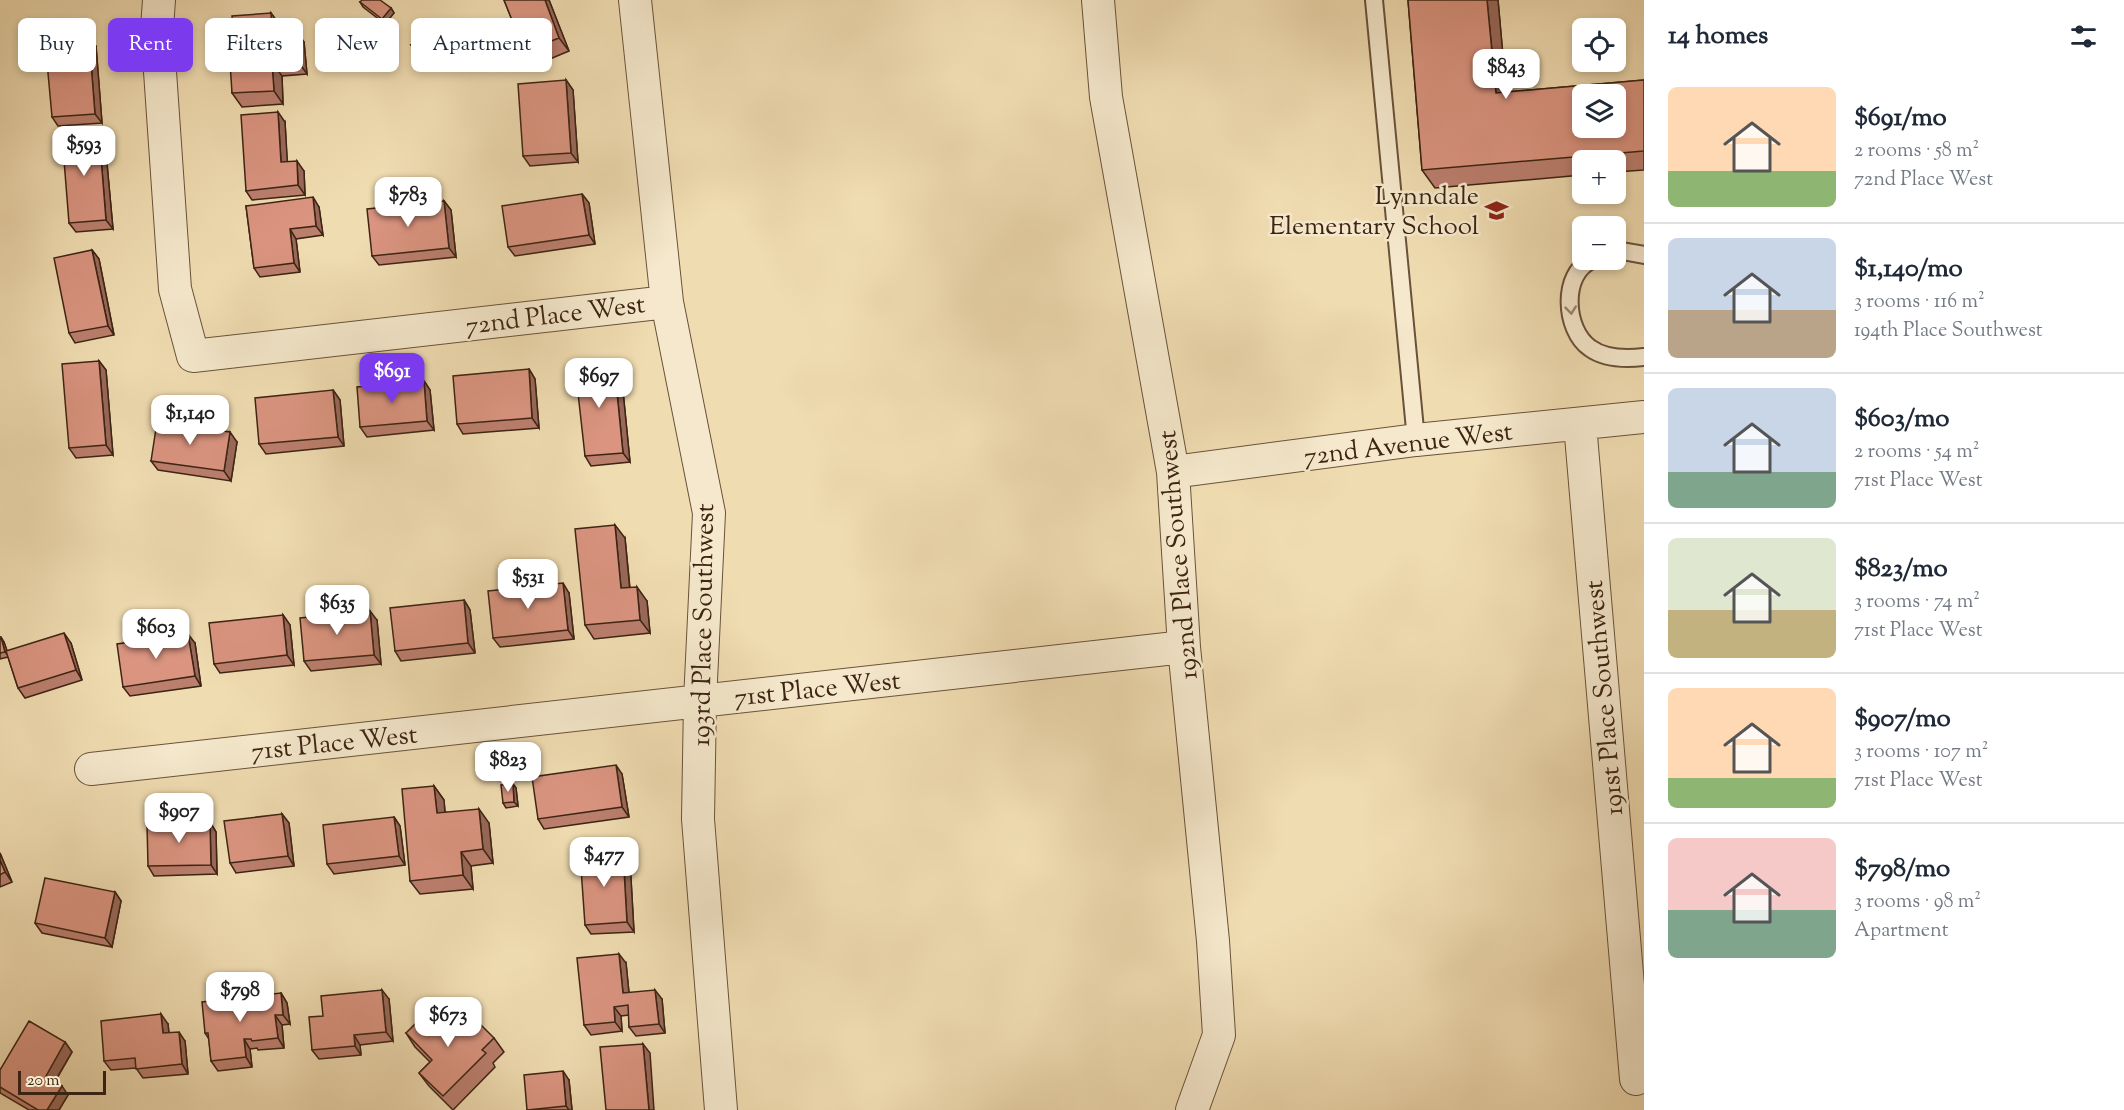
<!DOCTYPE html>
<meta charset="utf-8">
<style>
body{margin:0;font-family:"Sorts Mill Goudy",serif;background:#f2f2f3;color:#1f2937;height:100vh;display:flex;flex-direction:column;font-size:22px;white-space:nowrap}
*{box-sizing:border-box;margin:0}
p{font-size:20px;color:#747a83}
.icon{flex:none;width:33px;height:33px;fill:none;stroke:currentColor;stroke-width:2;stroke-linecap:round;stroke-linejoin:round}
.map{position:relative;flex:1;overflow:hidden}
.side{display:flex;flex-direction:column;background:#fff;width:480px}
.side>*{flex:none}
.top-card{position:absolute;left:18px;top:18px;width:570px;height:54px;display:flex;gap:12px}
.controls{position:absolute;left:1572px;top:18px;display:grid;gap:12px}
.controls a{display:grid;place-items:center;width:54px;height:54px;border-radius:9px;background:#fff;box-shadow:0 3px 9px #0003;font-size:30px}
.scale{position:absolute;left:18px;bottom:15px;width:88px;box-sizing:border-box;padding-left:6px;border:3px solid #3d2413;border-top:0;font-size:16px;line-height:21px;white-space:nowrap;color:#3d2413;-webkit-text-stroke:4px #f5e8cc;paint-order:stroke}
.price{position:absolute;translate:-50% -51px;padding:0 14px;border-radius:12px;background:#fff;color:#222;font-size:20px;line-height:39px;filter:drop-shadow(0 2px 3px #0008)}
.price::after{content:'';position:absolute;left:50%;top:36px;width:18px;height:14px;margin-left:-9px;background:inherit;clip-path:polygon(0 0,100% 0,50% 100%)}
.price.selected{background:#7c3aed;color:#fff}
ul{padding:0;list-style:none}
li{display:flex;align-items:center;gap:18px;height:150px;padding:0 24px}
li+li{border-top:2px solid #e0e1e3}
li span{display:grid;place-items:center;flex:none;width:168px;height:120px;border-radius:9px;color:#555}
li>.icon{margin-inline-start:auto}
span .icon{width:72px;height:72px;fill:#fffc;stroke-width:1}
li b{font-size:26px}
h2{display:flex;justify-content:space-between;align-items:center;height:72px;padding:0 24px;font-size:26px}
.tag{padding:0 21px;border-radius:9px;background:#fff;box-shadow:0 3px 9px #0003;font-size:21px;line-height:54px}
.tag.selected{background:#7c3aed;color:#fff}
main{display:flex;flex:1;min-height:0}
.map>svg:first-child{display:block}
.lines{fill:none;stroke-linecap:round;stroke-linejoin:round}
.lane-casing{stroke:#6a523a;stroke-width:20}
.street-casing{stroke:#6a523a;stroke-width:34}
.lane{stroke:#f5e8cc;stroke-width:16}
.street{stroke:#f5e8cc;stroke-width:32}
.wall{fill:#bb7f6e;stroke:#3d2413;stroke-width:1.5}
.shaded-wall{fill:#99685a;stroke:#3d2413;stroke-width:1.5}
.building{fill:#da9480;stroke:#3d2413;stroke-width:1.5;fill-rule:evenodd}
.oneway{stroke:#998670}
.labels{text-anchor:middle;stroke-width:5;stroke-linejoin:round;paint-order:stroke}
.poi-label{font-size:26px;fill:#3d2413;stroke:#f5e8cc;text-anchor:end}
.street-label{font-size:26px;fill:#3d2413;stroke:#f5e8cc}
</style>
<main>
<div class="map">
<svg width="1644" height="1110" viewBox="0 0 1644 1110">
<rect width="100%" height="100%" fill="#f0dcb1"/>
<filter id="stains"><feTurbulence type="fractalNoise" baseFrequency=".00333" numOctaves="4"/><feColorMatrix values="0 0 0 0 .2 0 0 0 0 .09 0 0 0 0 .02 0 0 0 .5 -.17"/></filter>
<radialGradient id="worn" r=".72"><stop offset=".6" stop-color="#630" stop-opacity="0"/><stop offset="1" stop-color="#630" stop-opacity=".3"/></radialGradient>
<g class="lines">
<defs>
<path id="lane" d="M1374 0 1416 440
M1616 252 1622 251 1644 255
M1592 260C1561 273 1564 330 1590 348 1605 359 1627 359 1644 357"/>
<path id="street" d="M159 0 157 28 175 289 193 356 667 302
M635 0 667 302 709 513 700 701 698 819 721 1110
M1098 0 1106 97 1173 472 1184 647 1213 941 1219 1035 1192 1110
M1580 424 1636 1079
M1173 472 1416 440 1644 417
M91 769 1184 647"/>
</defs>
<!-- lane casing -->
<use href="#lane" class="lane-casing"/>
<!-- street casing -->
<use href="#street" class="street-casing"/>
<!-- lane -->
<use href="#lane" class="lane"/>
<!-- street -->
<use href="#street" class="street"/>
</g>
<!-- wall -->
<path class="wall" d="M504 0H549L569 51 533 66 532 64 518 69 509 55 512 20Z
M1408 0H1498L1506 92 1644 80V170L1616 172V160H1582V175L1435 188 1422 170Z
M360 2 391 8 394 13 385 24 363 7Z
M271 13 281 27V29L304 42 307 74 282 76 283 104 242 107 232 93 233 31Z
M89 37 96 46 102 123 58 126 52 117Z
M411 45 435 46 438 51 425 62Z
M566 80 573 90 578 162 530 166 523 156Z
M285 122 287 162 304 171 305 195 252 200 246 191Z
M99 132 105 142 113 229 76 232 69 223Z
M582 194 589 203 595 244 515 256 508 247Z
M444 201 451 210 456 257 379 265 372 256Z
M246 206 319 207 323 235 296 239 300 272 260 277 254 268Z
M92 250 99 259 114 335 75 343 69 333Z
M99 361 106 370 113 455 76 458 69 448Z
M614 362 621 371 630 462 591 466 585 456Z
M529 369 535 379 539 428 463 434 457 424Z
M424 381 430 390 434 430 367 437 360 427Z
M333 390 340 400 344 446 266 454 259 444Z
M237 442 231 481 158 470 151 461Z
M625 538 630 588 647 601 650 633 594 639 585 625Z
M569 593 574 639 500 647 493 638Z
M464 600 470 610 475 653 401 661 395 651Z
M283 615 290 625 294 665 220 673 214 664Z
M377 620 381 664 311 671 304 661Z
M0 637 4 642 7 651 71 643 82 680 25 698 18 688 8 657 0 659Z
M195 643 201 686 130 696 123 687Z
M622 774 629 817 544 829 538 819Z
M513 784 516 788 518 806 506 808 503 803Z
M434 786 444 800 445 812 489 823 493 863 471 866 473 889 420 894 410 881Z
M282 814 289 823 294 866 236 873 230 863Z
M394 817 400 826 405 865 334 874 327 864Z
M210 822 216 832 217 874 154 876 148 866Z
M623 852 630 861 634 932 591 934 585 925Z
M0 853 12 882 0 887Z
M115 892 121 901 112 947 42 933 35 923Z
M626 963 629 993 662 999 665 1033 636 1036 629 1027V1015L621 1016 622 1031 591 1035 584 1025Z
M281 993 287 1003 290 1024 282 1025 284 1048 258 1050 257 1048 250 1049 252 1067 218 1071 211 1061 209 1039 205 1033Z
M389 999 393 1041 360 1045 361 1055 319 1059 312 1050 323 1016Z
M168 1024 169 1033 185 1041 188 1074 143 1078 136 1068 111 1070 104 1061Z
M406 1033 466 1034 494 1038 504 1052 493 1063 495 1067 453 1110 429 1086 419 1073 430 1062 415 1047Z
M65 1042 72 1052 55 1082 68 1095 59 1110H29L0 1093V1087Z
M569 1080 572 1110H527Z"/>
<!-- shaded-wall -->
<path class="shaded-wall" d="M545 0H549L569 51 559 38Z
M1487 0H1498L1508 111 1496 93Z
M391 8 394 13 385 24 382 19Z
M271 13 281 27V44L272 30Z
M295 28 304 42 307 74 297 60Z
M89 37 96 46 102 123 95 114Z
M272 62 282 76 283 104 274 91Z
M566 80 573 90 578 162 571 153Z
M278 112 285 122 288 172 281 162Z
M99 132 105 142 113 229 106 220Z
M297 161 304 171 305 195 298 185Z
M582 194 589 203 595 244 589 235Z
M313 197 319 207 323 235 316 226Z
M444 201 451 210 456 257 449 248Z
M290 229 296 239 300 272 294 263Z
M92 250 99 259 114 335 108 326Z
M99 361 106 370 113 455 106 445Z
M614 362 621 371 630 462 623 453Z
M529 369 535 379 539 428 532 418Z
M424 381 430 390 434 430 427 421Z
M333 390 340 400 344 446 338 437Z
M230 432 237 442 231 481 224 471Z
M615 525 625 538 631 602 621 588Z
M563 583 569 593 574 639 568 630Z
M637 587 647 601 650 633 640 620Z
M464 600 470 610 475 653 468 643Z
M370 611 377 620 381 664 374 655Z
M283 615 290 625 294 665 287 655Z
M64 633 71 643 82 680 76 670Z
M188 634 195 643 201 686 195 676Z
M1 637 4 642 9 656 5 652Z
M616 765 622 774 629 817 622 807Z
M513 784 516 788 518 806 514 802Z
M434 786 444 800 446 827 437 813Z
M479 809 489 823 493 863 483 849Z
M282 814 289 823 294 866 288 856Z
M394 817 400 826 405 865 399 856Z
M210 822 216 832 217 874 211 865Z
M461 852 471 866 473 889 463 875Z
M623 852 630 861 634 932 627 922Z
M0 853 12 882 5 872 0 860Z
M115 892 121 901 112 947 105 938Z
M619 954 626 963 630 1003 623 993Z
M382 990 389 999 393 1041 386 1032Z
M655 990 662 999 665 1033 659 1024Z
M281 993 287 1003 290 1024 283 1015Z
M614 1007 621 1016 622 1031 615 1022Z
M161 1014 168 1024 170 1043 163 1033Z
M275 1015 282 1025 284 1048 278 1038Z
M179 1032 185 1041 188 1074 182 1064Z
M354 1035 360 1045 361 1055 355 1046Z
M244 1039 250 1049 252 1067 246 1057Z
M65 1042 72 1052 52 1086 46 1076Z
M643 1044 650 1053 654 1110H649Z
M563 1071 569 1080 572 1110H569L566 1106Z
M62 1086 68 1095 59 1110H47Z"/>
<!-- building -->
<path class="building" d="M362 0H380L391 8 382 19 360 2Z
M504 0H545L559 38 523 52V50L509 55 497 26 512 20Z
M1408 0H1487L1496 93 1644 80V151L1422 170ZM1582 94H1616V128H1582Z
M271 13 272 30 295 28 297 60 272 62 274 91 232 93 228 32 233 31 232 16Z
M424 34 435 46 421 57 411 45Z
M89 37 95 114 52 117 45 40Z
M566 80 571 153 523 156 518 84Z
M278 112 281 162 297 161 298 185 246 191 241 115Z
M99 132 106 220 69 223 62 135Z
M582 194 589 235 508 247 502 206Z
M313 197 316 226 290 229 294 263 254 268 246 206Z
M444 201 449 248 372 256 367 209Z
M92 250 108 326 69 333 54 258Z
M99 361 106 445 69 448 62 364Z
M614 362 623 453 585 456 575 366Z
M529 369 532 418 457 424 453 376Z
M424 381 427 421 360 427 357 387Z
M333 390 338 437 259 444 255 398Z
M157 422 230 432 224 471 151 461Z
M615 525 621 588 637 587 640 620 585 625 575 529Z
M563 583 568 630 493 638 488 591Z
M464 600 468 643 395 651 390 608Z
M370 611 374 655 304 661 300 618Z
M283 615 287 655 214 664 209 623Z
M64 633 76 670 18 688 6 651Z
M188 634 195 676 123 687 117 644Z
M0 637H1L5 652 0 653Z
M616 765 622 807 538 819 532 777Z
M513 784 514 802 503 803 501 785Z
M434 786 437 813 479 809 483 849 461 852 463 875 410 881 402 789Z
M282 814 288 856 230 863 224 821Z
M394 817 399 856 327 864 323 825Z
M210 822 211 865 148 866 147 824Z
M623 852 627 922 585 925 580 854Z
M0 860 5 872 0 875Z
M45 878 115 892 105 938 35 923Z
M619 954 623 993 655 990 659 1024 629 1027 628 1005 614 1007 615 1022 584 1025 577 958Z
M382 990 386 1032 354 1035 355 1046 312 1050 309 1017 323 1016 321 996Z
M281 993 283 1015H275L278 1038 252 1041 251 1039H244L246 1057 211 1061 208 1033H205L202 1002Z
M435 1004 466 1034 478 1022 494 1038 482 1050 486 1053 443 1096 419 1073 432 1060 406 1033Z
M161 1014 163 1033 179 1032 182 1064 136 1069 135 1058 104 1061 101 1021Z
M29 1021 65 1042 46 1076 62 1086 47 1110H38L0 1087V1070Z
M643 1044 649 1110H606L600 1047Z
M563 1071 566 1106 527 1110 524 1075Z"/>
<!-- one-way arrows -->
<defs><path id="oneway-chevron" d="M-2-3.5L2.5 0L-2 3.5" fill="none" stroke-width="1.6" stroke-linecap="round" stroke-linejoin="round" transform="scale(1.5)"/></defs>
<use class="oneway" href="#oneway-chevron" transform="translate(1571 310) rotate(84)"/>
<!-- icons -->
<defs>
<symbol id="school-bare" viewBox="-9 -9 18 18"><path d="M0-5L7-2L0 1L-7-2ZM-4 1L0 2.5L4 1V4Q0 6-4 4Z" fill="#8f2418" stroke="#f5e8cc" stroke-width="2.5" paint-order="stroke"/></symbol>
</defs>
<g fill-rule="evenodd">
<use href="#school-bare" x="1480" y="194" width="33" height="33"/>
</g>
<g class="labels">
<!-- poi labels -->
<g class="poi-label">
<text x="1479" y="204">Lynndale<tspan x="1479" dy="30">Elementary School</tspan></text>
</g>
<!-- street labels -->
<g class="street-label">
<text transform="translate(555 314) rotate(-7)" y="9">72nd Place West</text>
<text transform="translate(1408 443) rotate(-7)" y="9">72nd Avenue West</text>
<text transform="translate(1177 555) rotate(-95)" y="9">192nd Place Southwest</text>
<text transform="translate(702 625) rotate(-89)" y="9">193rd Place Southwest</text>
<text transform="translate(817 688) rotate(-6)" y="9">71st Place West</text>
<text transform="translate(1603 698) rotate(-95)" y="9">191st Place Southwest</text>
<text transform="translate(334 742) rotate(-6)" y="9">71st Place West</text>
</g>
</g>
<rect width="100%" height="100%" filter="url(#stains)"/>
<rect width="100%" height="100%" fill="url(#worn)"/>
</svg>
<div class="controls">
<a><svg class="icon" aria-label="locate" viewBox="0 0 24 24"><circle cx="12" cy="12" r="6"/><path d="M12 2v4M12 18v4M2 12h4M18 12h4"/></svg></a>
<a><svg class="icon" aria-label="layers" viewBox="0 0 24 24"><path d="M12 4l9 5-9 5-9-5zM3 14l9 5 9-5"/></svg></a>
<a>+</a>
<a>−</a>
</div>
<div class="scale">20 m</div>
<b class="price" style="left:1506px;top:100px">$843</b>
<b class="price" style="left:84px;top:177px">$593</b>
<b class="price" style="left:408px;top:228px">$783</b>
<b class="price selected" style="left:392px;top:404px">$691</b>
<b class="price" style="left:599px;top:409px">$697</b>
<b class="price" style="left:190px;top:446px">$1,140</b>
<b class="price" style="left:528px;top:610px">$531</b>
<b class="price" style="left:337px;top:636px">$635</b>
<b class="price" style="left:156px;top:660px">$603</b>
<b class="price" style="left:508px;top:793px">$823</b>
<b class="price" style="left:179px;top:844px">$907</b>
<b class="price" style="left:604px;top:888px">$477</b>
<b class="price" style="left:240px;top:1023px">$798</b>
<b class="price" style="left:448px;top:1048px">$673</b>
<div class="top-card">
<a class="tag">Buy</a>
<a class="tag selected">Rent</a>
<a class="tag">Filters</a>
<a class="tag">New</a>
<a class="tag">Apartment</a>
</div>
</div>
<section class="side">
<h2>14 homes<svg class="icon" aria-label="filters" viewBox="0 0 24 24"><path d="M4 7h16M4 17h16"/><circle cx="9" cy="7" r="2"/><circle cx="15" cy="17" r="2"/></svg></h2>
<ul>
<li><span style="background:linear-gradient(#ffd9b3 70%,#8fb573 0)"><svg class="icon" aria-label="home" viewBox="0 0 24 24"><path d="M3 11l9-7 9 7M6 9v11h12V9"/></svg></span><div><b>$691/mo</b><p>2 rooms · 58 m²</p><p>72nd Place West</p></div></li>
<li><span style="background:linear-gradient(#c9d6e8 60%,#b9a48a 0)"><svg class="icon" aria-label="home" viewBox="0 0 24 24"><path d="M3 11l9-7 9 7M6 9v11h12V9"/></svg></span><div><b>$1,140/mo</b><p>3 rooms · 116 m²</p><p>194th Place Southwest</p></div></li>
<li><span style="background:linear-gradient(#c9d6e8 70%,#7fa58c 0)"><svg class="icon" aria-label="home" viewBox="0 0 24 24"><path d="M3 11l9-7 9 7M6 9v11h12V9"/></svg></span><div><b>$603/mo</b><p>2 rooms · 54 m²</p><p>71st Place West</p></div></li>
<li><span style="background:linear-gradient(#dfe7d0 60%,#c2b280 0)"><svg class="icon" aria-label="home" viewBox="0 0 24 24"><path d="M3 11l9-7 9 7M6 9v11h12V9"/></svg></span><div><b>$823/mo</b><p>3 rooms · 74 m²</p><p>71st Place West</p></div></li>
<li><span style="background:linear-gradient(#ffd9b3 75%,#8fb573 0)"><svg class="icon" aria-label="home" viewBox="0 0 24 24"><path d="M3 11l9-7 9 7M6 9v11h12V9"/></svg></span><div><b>$907/mo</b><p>3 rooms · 107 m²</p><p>71st Place West</p></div></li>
<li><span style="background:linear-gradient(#f6c9c9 60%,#7fa58c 0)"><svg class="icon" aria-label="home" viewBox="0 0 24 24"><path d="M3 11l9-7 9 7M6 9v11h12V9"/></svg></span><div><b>$798/mo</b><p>3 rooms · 98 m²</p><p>Apartment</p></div></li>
</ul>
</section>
</main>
